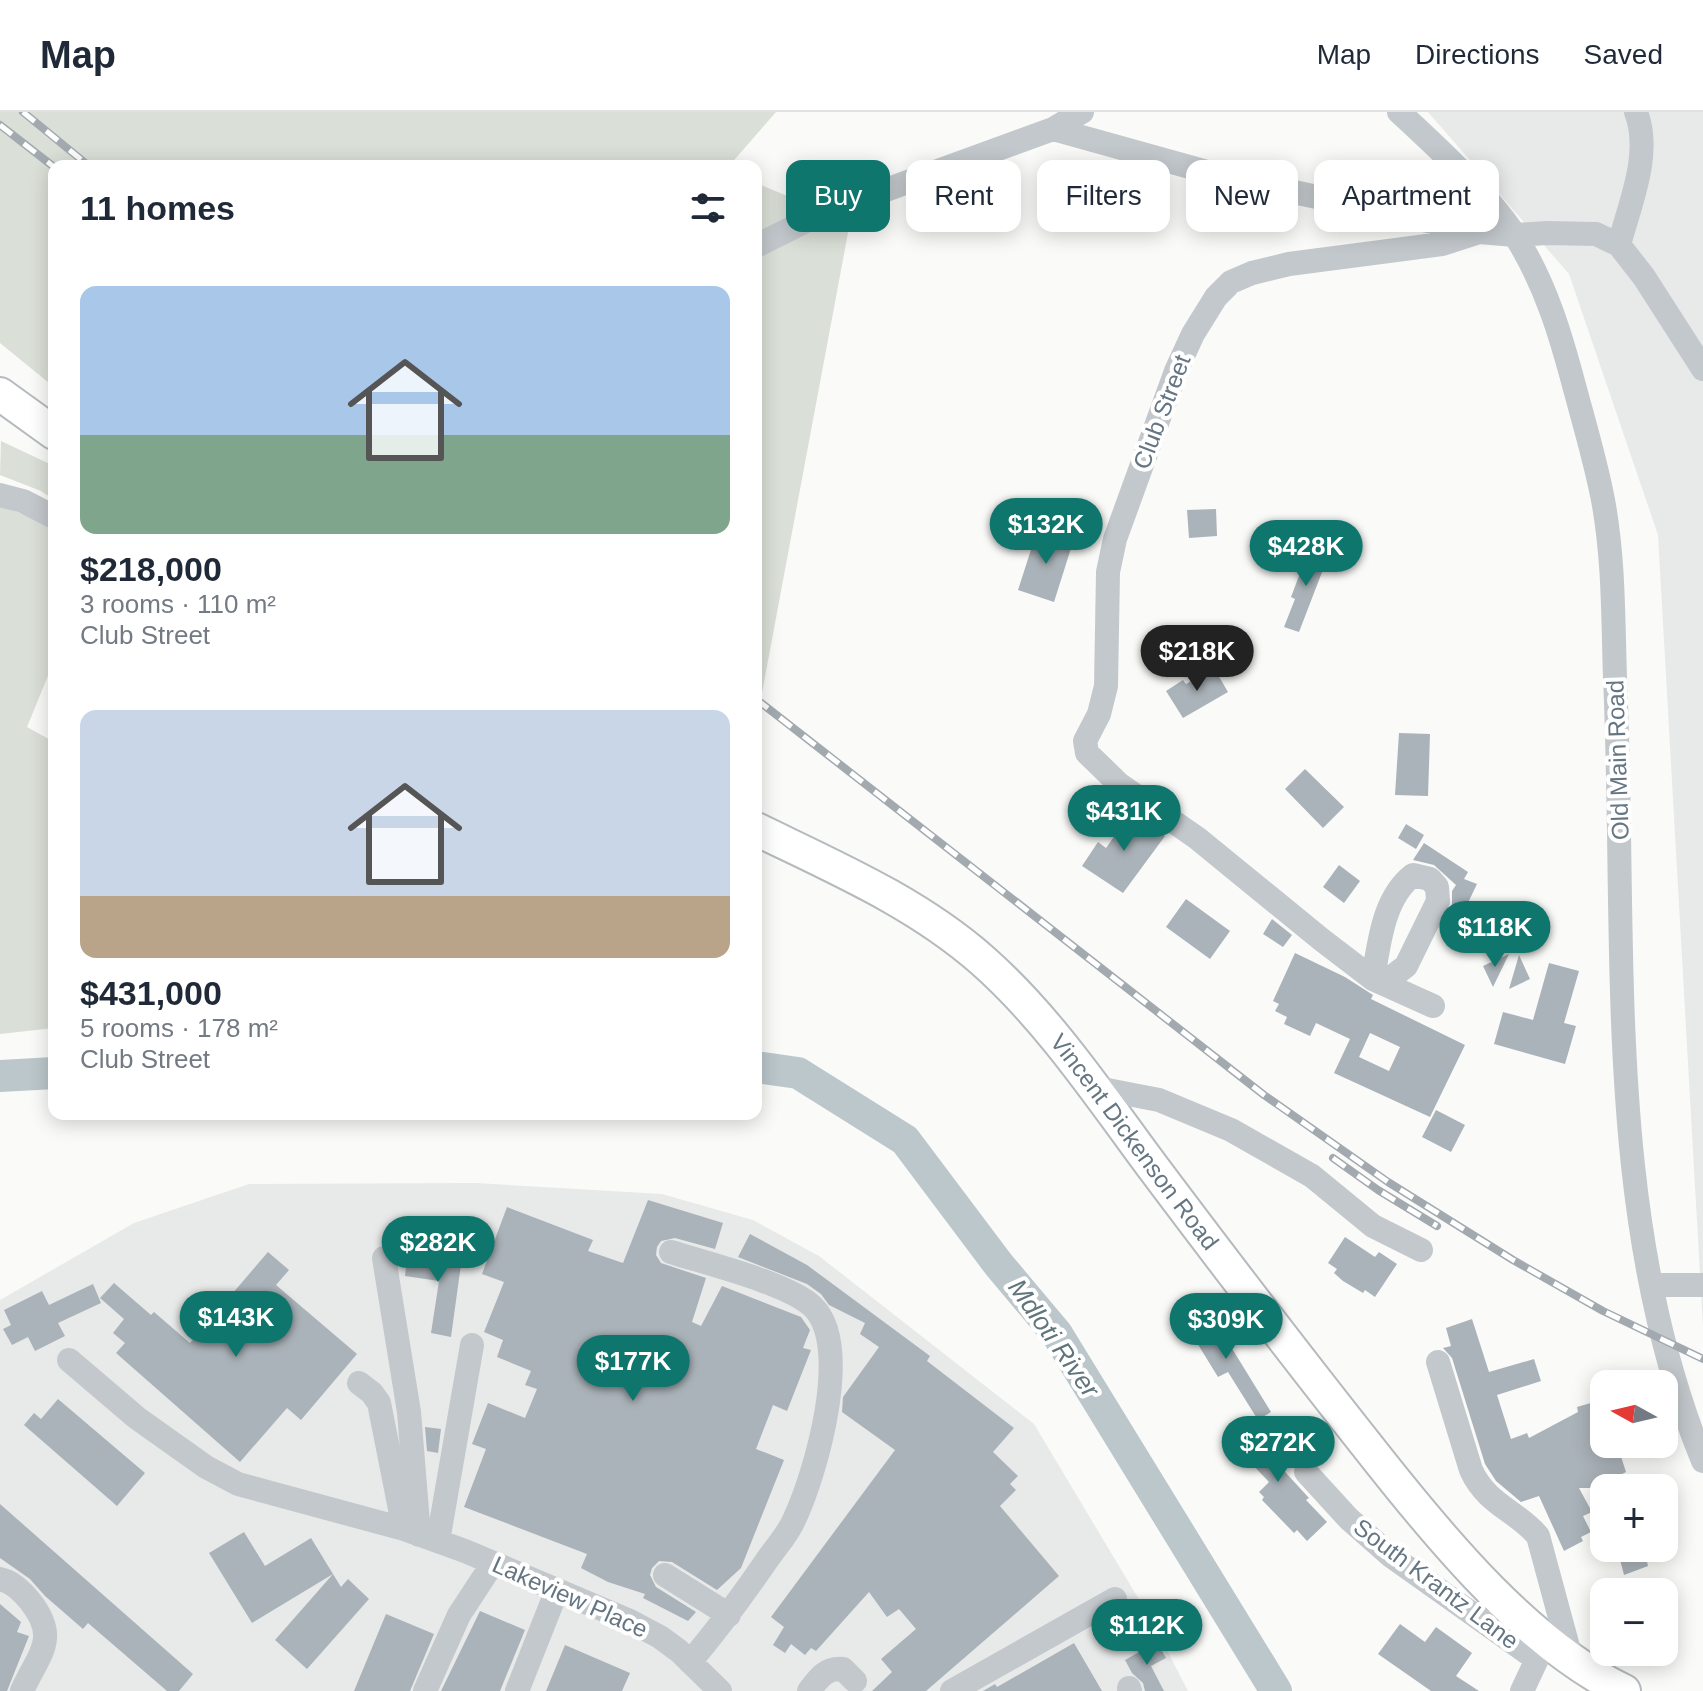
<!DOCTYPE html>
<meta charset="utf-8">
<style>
body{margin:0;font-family:Arial,sans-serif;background:#f2f2f3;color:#1f2937;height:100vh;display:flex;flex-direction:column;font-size:30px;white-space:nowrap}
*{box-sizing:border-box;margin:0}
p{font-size:26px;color:#747a83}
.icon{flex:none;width:44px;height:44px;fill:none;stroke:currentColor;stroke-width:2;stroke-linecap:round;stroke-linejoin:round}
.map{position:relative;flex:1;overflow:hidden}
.details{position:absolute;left:48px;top:48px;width:714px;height:960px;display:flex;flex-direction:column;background:#fff;border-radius:16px;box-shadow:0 4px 20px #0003}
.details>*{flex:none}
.guide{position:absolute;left:786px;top:48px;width:760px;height:72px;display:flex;gap:16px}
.needle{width:52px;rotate:278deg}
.tools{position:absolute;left:1590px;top:1258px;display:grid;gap:16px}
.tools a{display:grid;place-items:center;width:88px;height:88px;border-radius:16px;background:#fff;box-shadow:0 4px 20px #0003;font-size:40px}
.price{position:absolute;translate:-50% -68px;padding:0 18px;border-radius:28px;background:#0f766e;color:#fff;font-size:26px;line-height:52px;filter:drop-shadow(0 2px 4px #0008)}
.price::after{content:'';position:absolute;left:50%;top:48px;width:24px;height:18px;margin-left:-12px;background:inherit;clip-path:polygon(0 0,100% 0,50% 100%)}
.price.selected{background:#222;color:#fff}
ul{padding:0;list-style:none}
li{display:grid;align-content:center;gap:16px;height:424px;padding:0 32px}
li span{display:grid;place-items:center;height:248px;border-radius:16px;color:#555}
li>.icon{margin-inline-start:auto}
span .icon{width:144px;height:144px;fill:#fffc;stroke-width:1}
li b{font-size:34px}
h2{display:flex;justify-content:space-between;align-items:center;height:96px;padding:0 32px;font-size:34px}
.pill{padding:0 28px;border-radius:16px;background:#fff;box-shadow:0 4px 20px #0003;font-size:28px;line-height:72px}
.pill.selected{background:#0f766e;color:#fff}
header{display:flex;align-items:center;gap:48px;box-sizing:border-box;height:112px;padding:0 40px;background:#fff;border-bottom:2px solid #e0e1e3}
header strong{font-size:38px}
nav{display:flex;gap:44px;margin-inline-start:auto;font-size:28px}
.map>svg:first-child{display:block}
.built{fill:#e8e9e9}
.green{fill:#dadfd7}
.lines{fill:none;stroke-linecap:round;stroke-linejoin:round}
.river{stroke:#bbc7cb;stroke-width:32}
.building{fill:#aab3b9;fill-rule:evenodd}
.major-casing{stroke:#b5babe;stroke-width:36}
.minor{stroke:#c3c8cc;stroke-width:24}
.major{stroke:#fff;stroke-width:32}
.rail-casing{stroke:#a2aab0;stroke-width:8}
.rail{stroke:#fff;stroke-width:5;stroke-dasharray:15;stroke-linecap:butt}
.labels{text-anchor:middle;stroke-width:8;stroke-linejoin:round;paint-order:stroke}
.street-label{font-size:24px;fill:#657683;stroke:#fff}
.water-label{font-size:26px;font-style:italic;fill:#60757c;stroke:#fff}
</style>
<header>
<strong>Map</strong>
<nav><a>Map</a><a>Directions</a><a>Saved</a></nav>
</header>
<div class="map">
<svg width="1703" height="1579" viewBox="0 0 1703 1579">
<rect width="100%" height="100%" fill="#fafaf8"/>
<!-- built -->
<path class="built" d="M1428 0H1703V1215L1658 423 1569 162Z
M476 1071 662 1082 753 1108 819 1144 1034 1312 1153 1511 1188 1579H0V1188L134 1111 249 1072Z"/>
<!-- green -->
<path class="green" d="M0 0H776L729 54H54V275L0 231Z
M756 71 850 110 756 613Z
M1 329 54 354V388L41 379 0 363Z
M0 393 54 415V549L27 615 54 630V916L0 922Z"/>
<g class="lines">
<!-- river -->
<path class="river" d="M756 955 798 961 905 1028 999 1153 1057 1222 1276 1579
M0 964 54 961"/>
</g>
<!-- building -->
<path class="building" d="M1216 397 1217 424 1189 426 1187 398Z
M1037 419 1073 430 1054 490 1018 478Z
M1310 435 1329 442 1299 520 1284 515 1295 487 1291 485Z
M1214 556 1228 580 1183 606 1166 579 1183 568 1186 572Z
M1399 621 1430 622 1428 684 1395 683Z
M1305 657 1344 695 1323 716 1285 677Z
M1130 702 1138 708 1140 705 1165 724 1123 781 1082 754 1098 730 1106 736Z
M1406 712 1424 723 1416 737 1398 726Z
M1424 731 1468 760 1464 767 1477 772 1453 822 1442 816 1452 795V779L1456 773 1434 753 1413 748Z
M1339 753 1360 769 1344 791 1323 775Z
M1186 787 1230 819 1210 847 1166 815Z
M1272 807 1292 823 1283 835 1263 822Z
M1295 841 1345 865 1373 883 1371 887 1465 933 1430 1005 1334 961 1350 927 1316 911 1310 924 1284 912 1287 905 1275 899 1279 892 1273 889ZM1370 921 1400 935 1389 959 1359 945Z
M1509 842 1493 875 1483 854Z
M1519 843 1530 867 1509 877Z
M1549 851 1579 859 1564 911 1576 914 1565 952 1494 932 1503 900 1533 908Z
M1436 998 1465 1013 1451 1040 1422 1025Z
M648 1088 723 1111 715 1137 675 1126 661 1129 657 1135 656 1143 661 1151 706 1166 692 1210 701 1214 722 1174 801 1205 810 1218 803 1236 811 1238 787 1299 773 1293 756 1337 784 1348 741 1456 717 1478 672 1450 659 1449 652 1456 650 1463 656 1475 696 1500 688 1509 643 1486 645 1482 608 1470 581 1456 587 1442 464 1395 486 1337 472 1332 488 1291 525 1306 537 1277 525 1273 531 1259 497 1245 503 1228 484 1220 504 1170 482 1162 507 1095 593 1128 588 1139 623 1151Z
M750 1122 807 1153 930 1244 927 1249 1014 1316 993 1340 1018 1364 1010 1372 1016 1378 1000 1394 1059 1464 926 1579H872L892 1560 881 1547 916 1517 899 1497 887 1505 869 1480 816 1539 811 1536 805 1543 791 1532 785 1541 773 1533 784 1515 771 1505 895 1338 842 1300 843 1285 879 1235 860 1222 865 1211 829 1193 821 1182 807 1172 738 1145Z
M1345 1125 1375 1145 1379 1140 1397 1152 1375 1185 1365 1178 1363 1181 1343 1169 1334 1161 1337 1157 1328 1151Z
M408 1137 462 1145 451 1225 431 1221 439 1169 405 1164Z
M268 1140 289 1158 276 1173 357 1242 301 1308 287 1296 240 1350 116 1241 125 1231 113 1221 124 1207 100 1186 114 1171 151 1203 154 1200 190 1231Z
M93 1172 101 1191 58 1211 65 1224 35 1239 28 1225 12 1233 3 1217 11 1213 4 1198 42 1179 49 1193Z
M1209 1199 1271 1300 1258 1308 1228 1260 1218 1265 1186 1213Z
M1472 1207 1489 1260 1534 1247 1541 1269 1497 1283 1511 1327 1527 1321 1529 1326 1578 1300 1577 1295 1601 1288 1604 1300V1332H1617L1626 1360 1622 1362 1627 1376H1579L1592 1400 1583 1404 1591 1420 1581 1425 1583 1429 1564 1439 1539 1384 1521 1390 1496 1369 1485 1352 1452 1246 1443 1236 1451 1234 1446 1216Z
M58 1287 145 1361 117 1394 24 1313 34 1301 41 1307Z
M1265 1309 1277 1324 1263 1336 1309 1386 1306 1388 1327 1410 1307 1429 1297 1418 1294 1421 1262 1388 1264 1385 1259 1380 1269 1370 1247 1347 1238 1353 1229 1338Z
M425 1315 441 1317 438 1341 427 1339Z
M0 1392 193 1562 179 1579H167L88 1511 83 1517 45 1484 30 1467 0 1446Z
M244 1420 265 1454 311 1426 333 1462 252 1511 209 1441Z
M1617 1436H1644L1648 1454 1624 1463Z
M333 1462 341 1475 348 1467 369 1487 307 1557 275 1528Z
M0 1492 21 1510 17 1520 29 1524 7 1579H0Z
M480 1499 525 1518 500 1579H441Z
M386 1502 434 1522 410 1579H354Z
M1400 1512 1425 1530 1436 1515 1472 1541 1456 1564 1479 1579H1431L1378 1542Z
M1157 1530 1166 1546 1151 1554 1164 1579H1145L1143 1571 1132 1561 1125 1548Z
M1074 1531 1102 1579H983L995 1572 997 1575Z
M565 1533 630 1561 622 1579H546Z"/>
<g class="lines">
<defs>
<g id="major">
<path d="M0 282 54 321"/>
<path id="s1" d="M756 717C834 755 916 790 982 848 1048 906 1100 984 1152 1054 1227 1154 1303 1253 1380 1350 1445 1432 1529 1533 1624 1579"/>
</g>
</defs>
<!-- major casing -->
<use href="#major" class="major-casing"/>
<!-- minor -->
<path class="minor" d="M1399 0C1437 35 1488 82 1516 125 1546 173 1561 224 1575 277 1585 314 1596 351 1603 388 1614 447 1613 507 1615 566 1627 826 1602 1104 1703 1349
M1053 17 1229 66 1479 120 1515 123 1547 121 1596 122 1619 133 1644 165 1703 257
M1619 133C1630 91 1652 42 1636 0
M756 134 820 102 1053 17 1082 0
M0 383 23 389 54 405
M1373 867C1379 832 1383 786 1413 763L1430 767 1437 775 1438 789 1406 854 1384 871
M1433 894 1373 867 1322 828 1197 726 1119 672 1087 641 1085 629 1099 602 1106 574 1108 460 1115 427 1176 259 1193 222 1216 185 1231 170 1252 161 1289 152 1442 132 1479 120
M1092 975 1159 988 1231 1018 1312 1064 1373 1114 1421 1138
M671 1140C705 1151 787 1171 812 1194 854 1232 815 1364 794 1408 788 1422 776 1435 767 1448 743 1483 718 1517 690 1550
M384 1146 409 1300 419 1423
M1651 1173H1703
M69 1248 137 1306 206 1355 238 1372 404 1417 465 1439 630 1509 660 1525 679 1539 720 1579
M1438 1250 1471 1358C1487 1393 1516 1398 1538 1424L1571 1546
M359 1271 372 1281 379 1291 404 1417
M1306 1360 1349 1407 1391 1444 1536 1547
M438 1429 472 1233
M665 1463 729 1503
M0 1467C11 1469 23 1480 30 1489 60 1527 39 1541 22 1579
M1129 1576 1130 1579
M425 1579 459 1503 493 1451
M517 1579 557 1478
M809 1579C818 1567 826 1555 843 1557L855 1569
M952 1579 1115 1487
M1522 1579 1544 1532"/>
<!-- major -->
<use href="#major" class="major"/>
<defs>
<path id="rail" d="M23 0 89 54
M0 13 54 55
M756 587 1264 983 1388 1070 1513 1148 1603 1199 1703 1247
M1333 1046 1378 1078 1437 1114"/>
</defs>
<!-- rail casing -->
<use href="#rail" class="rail-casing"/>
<!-- rail -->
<use href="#rail" class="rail"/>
</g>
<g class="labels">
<!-- street labels -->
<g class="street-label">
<text transform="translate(1162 300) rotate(-69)" y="8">Club Street</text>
<text transform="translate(1618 648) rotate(-92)" y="8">Old Main Road</text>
<text dy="8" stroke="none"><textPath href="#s1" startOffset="500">Vincent Dickenson Road</textPath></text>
<text transform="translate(1436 1472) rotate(37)" y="8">South Krantz Lane</text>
<text transform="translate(570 1485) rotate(24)" y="8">Lakeview Place</text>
</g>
<!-- water labels -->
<g class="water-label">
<text transform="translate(1054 1226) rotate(55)" y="9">Mdloti River</text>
</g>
</g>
</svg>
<div class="tools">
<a><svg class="needle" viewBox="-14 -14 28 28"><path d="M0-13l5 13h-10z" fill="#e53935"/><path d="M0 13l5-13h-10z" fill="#747a83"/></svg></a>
<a>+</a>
<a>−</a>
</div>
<b class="price" style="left:1046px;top:454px">$132K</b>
<b class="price" style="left:1306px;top:476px">$428K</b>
<b class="price selected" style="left:1197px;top:581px">$218K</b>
<b class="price" style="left:1124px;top:741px">$431K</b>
<b class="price" style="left:1495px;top:857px">$118K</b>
<b class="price" style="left:438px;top:1172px">$282K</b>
<b class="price" style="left:236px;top:1247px">$143K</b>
<b class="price" style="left:1226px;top:1249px">$309K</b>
<b class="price" style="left:633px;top:1291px">$177K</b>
<b class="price" style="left:1278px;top:1372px">$272K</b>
<b class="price" style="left:1147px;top:1555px">$112K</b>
<div class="guide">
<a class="pill selected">Buy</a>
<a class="pill">Rent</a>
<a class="pill">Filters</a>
<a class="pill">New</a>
<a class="pill">Apartment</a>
</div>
<section class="details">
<h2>11 homes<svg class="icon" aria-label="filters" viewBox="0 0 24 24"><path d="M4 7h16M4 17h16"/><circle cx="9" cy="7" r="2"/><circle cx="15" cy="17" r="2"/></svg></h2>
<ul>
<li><span style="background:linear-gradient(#a9c7e8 60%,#7fa58c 0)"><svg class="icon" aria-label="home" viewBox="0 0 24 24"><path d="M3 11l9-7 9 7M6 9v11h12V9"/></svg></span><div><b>$218,000</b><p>3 rooms · 110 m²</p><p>Club Street</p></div></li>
<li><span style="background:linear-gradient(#c9d6e8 75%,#b9a48a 0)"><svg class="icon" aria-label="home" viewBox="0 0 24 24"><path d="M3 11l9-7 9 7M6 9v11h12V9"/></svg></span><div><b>$431,000</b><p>5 rooms · 178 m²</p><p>Club Street</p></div></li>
</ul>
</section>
</div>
